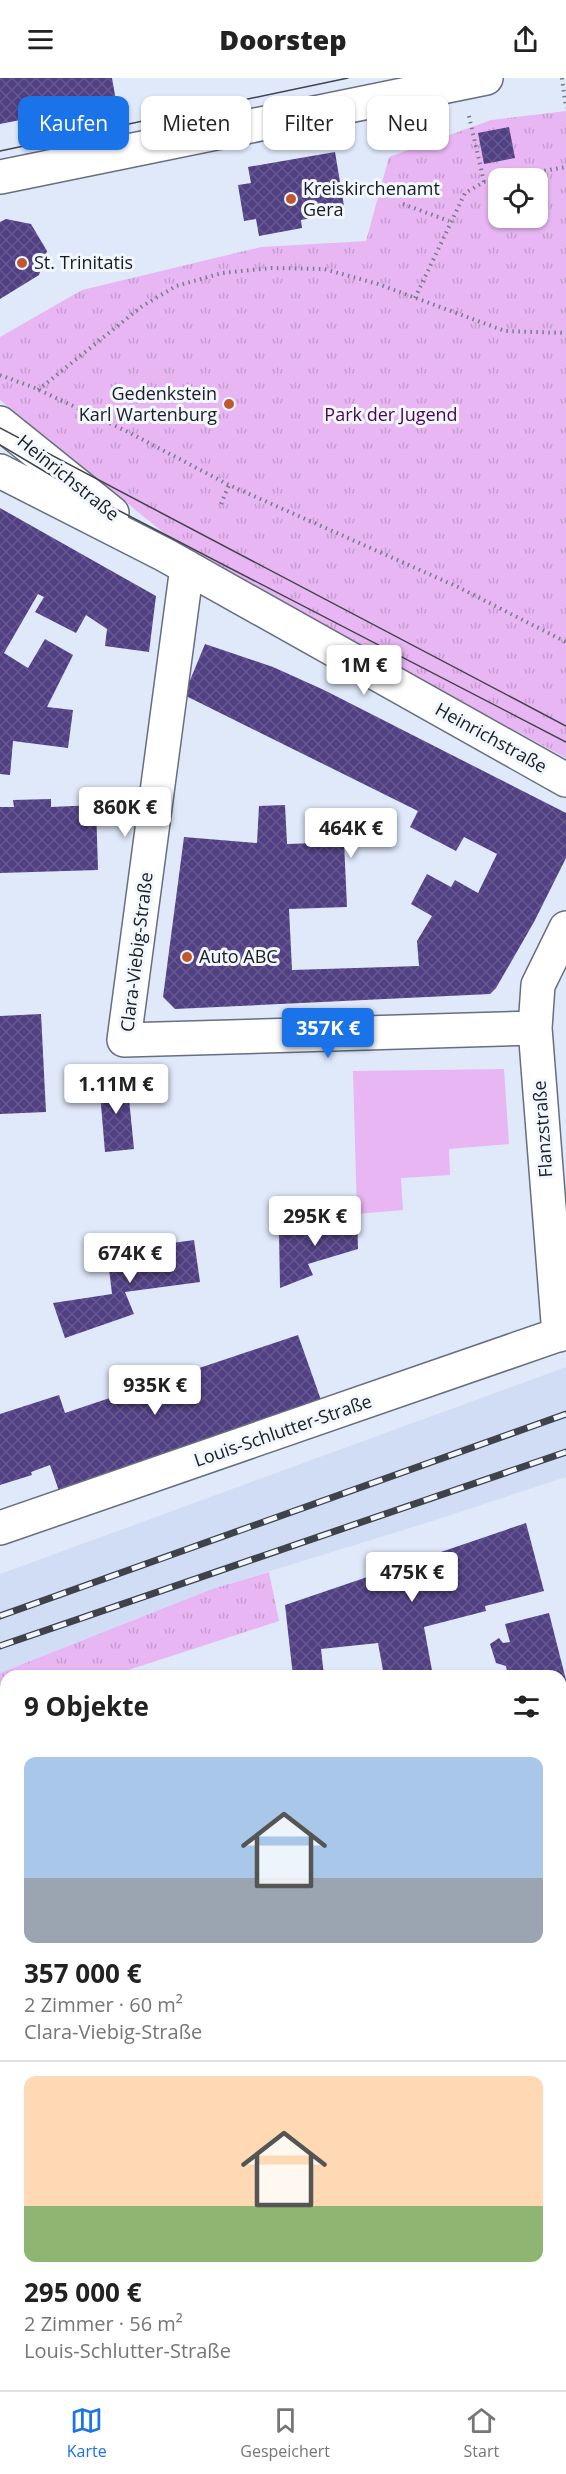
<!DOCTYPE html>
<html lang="de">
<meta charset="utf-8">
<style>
body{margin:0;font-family:"Open Sans",sans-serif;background:#f6f6f6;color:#222;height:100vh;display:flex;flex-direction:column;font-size:22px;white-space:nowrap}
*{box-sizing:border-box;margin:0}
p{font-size:20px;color:#767676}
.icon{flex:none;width:33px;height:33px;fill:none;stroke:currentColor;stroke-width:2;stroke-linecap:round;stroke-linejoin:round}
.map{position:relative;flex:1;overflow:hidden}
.side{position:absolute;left:0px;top:1592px;width:567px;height:722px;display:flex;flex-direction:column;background:#fff;border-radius:18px 18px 0 0;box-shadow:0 2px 4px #0004}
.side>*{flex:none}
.guide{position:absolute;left:18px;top:18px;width:531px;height:54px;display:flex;gap:12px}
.tools{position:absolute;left:488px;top:90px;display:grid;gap:12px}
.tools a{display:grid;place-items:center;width:60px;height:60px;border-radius:12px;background:#fff;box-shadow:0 2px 4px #0004;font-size:30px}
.price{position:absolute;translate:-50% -51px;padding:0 14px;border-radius:6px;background:#fff;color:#222;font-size:20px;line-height:39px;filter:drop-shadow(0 2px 3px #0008)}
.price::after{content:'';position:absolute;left:50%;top:36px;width:18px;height:14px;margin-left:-9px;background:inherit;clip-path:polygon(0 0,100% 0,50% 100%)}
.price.on{background:#1a73e8;color:#fff}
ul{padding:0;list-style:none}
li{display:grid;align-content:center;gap:12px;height:318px;padding:0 24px}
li+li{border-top:2px solid #e0e0e0}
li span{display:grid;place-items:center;height:186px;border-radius:12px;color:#555}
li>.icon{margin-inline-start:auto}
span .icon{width:108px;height:108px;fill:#fffc;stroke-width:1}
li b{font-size:26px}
h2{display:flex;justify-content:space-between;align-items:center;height:72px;padding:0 24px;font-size:26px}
.tag{padding:0 21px;border-radius:12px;background:#fff;box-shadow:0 2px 4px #0004;font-size:21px;line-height:54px}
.tag.on{background:#1a73e8;color:#fff}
header{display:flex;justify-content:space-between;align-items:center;height:78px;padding:0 24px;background:#fff;font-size:27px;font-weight:800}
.menu{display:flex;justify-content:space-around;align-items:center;height:84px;border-top:2px solid #e0e0e0;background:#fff;font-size:16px;color:#767676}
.menu a{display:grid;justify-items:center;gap:3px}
.menu .on{color:#1a73e8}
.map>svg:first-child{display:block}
.built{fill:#d1ddf5}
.grass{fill:url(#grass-tufts);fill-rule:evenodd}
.garden{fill:#e8b6f3}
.water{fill:url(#water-waves)}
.building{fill:url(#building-cross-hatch)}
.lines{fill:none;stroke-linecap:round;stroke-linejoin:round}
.minor-casing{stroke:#676e7e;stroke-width:36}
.major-casing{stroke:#676e7e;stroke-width:36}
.path{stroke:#777d88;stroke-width:4;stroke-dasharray:1.5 4.5;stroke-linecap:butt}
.minor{stroke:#fff;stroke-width:33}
.major{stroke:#fff;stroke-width:33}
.tram{stroke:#3e424a;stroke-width:1.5}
.rail-casing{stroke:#3e424a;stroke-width:7}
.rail{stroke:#f2f6fd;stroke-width:4.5;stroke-dasharray:14;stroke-linecap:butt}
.poi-dot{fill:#bf582e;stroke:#f2f6fd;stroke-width:2}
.labels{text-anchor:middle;stroke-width:6;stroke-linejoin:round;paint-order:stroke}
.poi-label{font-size:18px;fill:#191c22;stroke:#f2f6fd;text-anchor:start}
.park-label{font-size:18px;fill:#4a0458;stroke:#f2f6fd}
.street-label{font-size:18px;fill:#191c22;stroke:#f2f6fd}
</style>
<header><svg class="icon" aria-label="menu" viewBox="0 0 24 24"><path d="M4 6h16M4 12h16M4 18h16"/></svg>Doorstep<svg class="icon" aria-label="share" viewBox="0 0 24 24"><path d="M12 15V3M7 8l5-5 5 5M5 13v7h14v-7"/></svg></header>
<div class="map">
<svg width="566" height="2312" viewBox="0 0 566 2312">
<defs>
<pattern id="grass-tufts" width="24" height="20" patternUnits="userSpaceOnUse" patternTransform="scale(1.5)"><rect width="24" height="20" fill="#e8b6f3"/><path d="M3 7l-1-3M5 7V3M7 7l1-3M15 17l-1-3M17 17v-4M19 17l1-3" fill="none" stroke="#c69cd0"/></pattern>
<pattern id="water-waves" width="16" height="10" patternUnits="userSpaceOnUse" patternTransform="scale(1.5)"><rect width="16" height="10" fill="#33b1c7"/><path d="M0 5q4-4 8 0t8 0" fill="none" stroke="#2a8fa1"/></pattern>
<pattern id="building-cross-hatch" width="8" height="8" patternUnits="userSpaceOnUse" patternTransform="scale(1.5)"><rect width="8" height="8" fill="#514084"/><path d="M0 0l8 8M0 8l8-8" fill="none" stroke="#66598f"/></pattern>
</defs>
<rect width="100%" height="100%" fill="#e0e9fa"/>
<!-- built -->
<path class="built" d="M566 1289V1399L426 1445 212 1511 0 1595V1496Z"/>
<!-- grass -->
<path class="grass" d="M566 33V680L196 481 0 322V259L82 212 261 169 366 163 389 79 491 42ZM498 100H537V140H498Z
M269 1494 279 1543 113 1597 6 1598V1636L0 1638V1595L212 1511Z
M566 1851V2089L561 2091V1853Z
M6 1986V2307H116L106 2312H0V1988Z
M566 2254V2312H447L458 2307H561V2256Z"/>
<!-- garden -->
<path class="garden" d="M504 991 509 1066 449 1071 450 1097 401 1100 403 1132 357 1136 353 993Z"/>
<!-- water -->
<path class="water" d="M566 2089V2254L561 2256V2091Z
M116 2307H458L447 2312H106Z"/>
<!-- building -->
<path class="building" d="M0 0H112L116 23 0 46Z
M509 49 515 80 484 86 478 55Z
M335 74 345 134 301 142 302 150 259 158 256 141 244 143 238 107 251 105 248 89Z
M6 141 31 146 47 173 39 197 0 221V144Z
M0 430 156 518 149 574 105 568 107 551 86 537 76 555 35 534 44 519 38 516 4 575 28 590 45 561 73 577 47 629 73 632 68 670 13 663 10 697 0 696Z
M205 566 273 589 324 612 566 735V780L534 844 496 910 490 916 175 931 163 919 184 759 257 765 259 728 285 727 287 766 344 764 347 829 289 831 292 892 419 888 417 863 432 838 411 826 427 796 451 809 455 802 478 815 497 776 464 759 456 773 410 749 418 733 184 617Z
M51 721V729L96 727 98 792 0 795V729H14L13 722Z
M41 936 46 1034 0 1036V938Z
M127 1001 134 1071 105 1074 99 1003Z
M357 1136 358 1171 308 1186 313 1197 280 1210 279 1155Z
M194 1162 200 1204 125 1214 134 1236 65 1260 53 1225 112 1216 107 1174Z
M298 1257 321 1322 59 1413 50 1387 31 1394 32 1397 0 1407V1336L59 1317 65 1335Z
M526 1445 544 1513 485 1528 486 1533 424 1549 433 1598H384L378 1565 321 1571 324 1598H293L285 1527Z
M549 1535 566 1602V1730L561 1731V1598H508L506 1588 496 1585 490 1566 499 1560 503 1565 510 1564 505 1546Z
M6 1755V1812L0 1814V1756Z"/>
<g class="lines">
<defs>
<path id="minor" d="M0 99 486 0
M0 345 112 435
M0 393 165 477 566 702
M187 489 124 962 535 950
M559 1257 535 950 538 907 566 850
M0 1450 566 1254"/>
<path id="major" d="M561 1788 566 1787
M0 1927 6 1925"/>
</defs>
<!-- minor casing -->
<use href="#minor" class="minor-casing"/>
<!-- major casing -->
<use href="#major" class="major-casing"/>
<!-- path -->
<path class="path" d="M562 0 566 30
M469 38 484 104
M503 100 566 89
M403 126 449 143
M415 220 465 115 484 104 498 101
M0 297 35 310 128 354 229 407 458 509 566 564
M38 312 141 229 176 208 222 195 271 190 324 191 378 206 505 253 566 255
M221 426 229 407
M561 1836 566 1834
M0 1971 6 1970
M561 2002 566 2000
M0 2274 6 2271"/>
<!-- minor -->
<use href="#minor" class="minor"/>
<!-- major -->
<use href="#major" class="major"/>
<!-- tram -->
<path class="tram" d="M0 73 348 0
M0 350 566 648
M0 367 54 399 566 664"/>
<defs>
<path id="rail" d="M0 1538 566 1336
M0 1568 566 1374"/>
</defs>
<!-- rail casing -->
<use href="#rail" class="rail-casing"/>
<!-- rail -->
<use href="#rail" class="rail"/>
</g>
<!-- markers -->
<g class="poi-dot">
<circle cx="291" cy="121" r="6"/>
<circle cx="22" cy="185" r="6"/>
<circle cx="229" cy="326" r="6"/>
<circle cx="187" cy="879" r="6"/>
</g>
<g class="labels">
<!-- poi labels -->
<g class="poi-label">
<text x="303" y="117">Kreiskirchenamt<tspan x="303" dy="21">Gera</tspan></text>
<text x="34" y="191">St. Trinitatis</text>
<text x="217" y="322" text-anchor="end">Gedenkstein<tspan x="217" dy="21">Karl Wartenburg</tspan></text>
<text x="199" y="885">Auto ABC</text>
</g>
<!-- park labels -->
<g class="park-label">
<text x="391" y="343">Park der Jugend</text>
</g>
<!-- street labels -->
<g class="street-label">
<text transform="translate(68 400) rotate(39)" y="6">Heinrichstraße</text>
<text transform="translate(491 660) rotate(29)" y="6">Heinrichstraße</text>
<text transform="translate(137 874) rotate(-83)" y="6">Clara-Viebig-Straße</text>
<text transform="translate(543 1051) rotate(-94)" y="6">Flanzstraße</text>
<text transform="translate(283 1353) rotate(-19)" y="6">Louis-Schlutter-Straße</text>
</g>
</g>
</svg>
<div class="tools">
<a><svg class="icon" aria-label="locate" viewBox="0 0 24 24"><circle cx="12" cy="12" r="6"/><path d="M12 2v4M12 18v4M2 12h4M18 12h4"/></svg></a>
</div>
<b class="price" style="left:364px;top:618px">1M €</b>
<b class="price" style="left:125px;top:760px">860K €</b>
<b class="price" style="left:351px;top:781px">464K €</b>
<b class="price on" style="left:328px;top:981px">357K €</b>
<b class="price" style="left:116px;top:1037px">1.11M €</b>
<b class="price" style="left:315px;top:1169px">295K €</b>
<b class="price" style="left:130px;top:1206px">674K €</b>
<b class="price" style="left:155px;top:1338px">935K €</b>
<b class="price" style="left:412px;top:1525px">475K €</b>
<div class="guide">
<a class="tag on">Kaufen</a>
<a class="tag">Mieten</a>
<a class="tag">Filter</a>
<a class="tag">Neu</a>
</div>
<section class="side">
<h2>9 Objekte<svg class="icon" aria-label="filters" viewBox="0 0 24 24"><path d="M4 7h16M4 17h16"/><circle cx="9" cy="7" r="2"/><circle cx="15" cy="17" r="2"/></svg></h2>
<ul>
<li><span style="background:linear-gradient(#a9c7e8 65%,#9aa5b1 0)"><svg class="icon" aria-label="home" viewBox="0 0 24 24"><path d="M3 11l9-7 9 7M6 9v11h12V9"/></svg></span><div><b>357 000 €</b><p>2 Zimmer · 60 m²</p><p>Clara-Viebig-Straße</p></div></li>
<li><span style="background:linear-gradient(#ffd9b3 70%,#8fb573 0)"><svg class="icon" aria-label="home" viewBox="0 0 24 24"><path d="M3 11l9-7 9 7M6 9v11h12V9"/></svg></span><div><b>295 000 €</b><p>2 Zimmer · 56 m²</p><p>Louis-Schlutter-Straße</p></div></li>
</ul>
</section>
</div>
<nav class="menu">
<a class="on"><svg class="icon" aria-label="map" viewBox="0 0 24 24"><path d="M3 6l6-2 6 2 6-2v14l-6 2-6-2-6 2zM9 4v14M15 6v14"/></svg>Karte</a>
<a><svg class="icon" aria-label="saved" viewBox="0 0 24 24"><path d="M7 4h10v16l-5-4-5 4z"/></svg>Gespeichert</a>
<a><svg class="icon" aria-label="home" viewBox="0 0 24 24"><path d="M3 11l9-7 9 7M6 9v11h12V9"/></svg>Start</a>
</nav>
